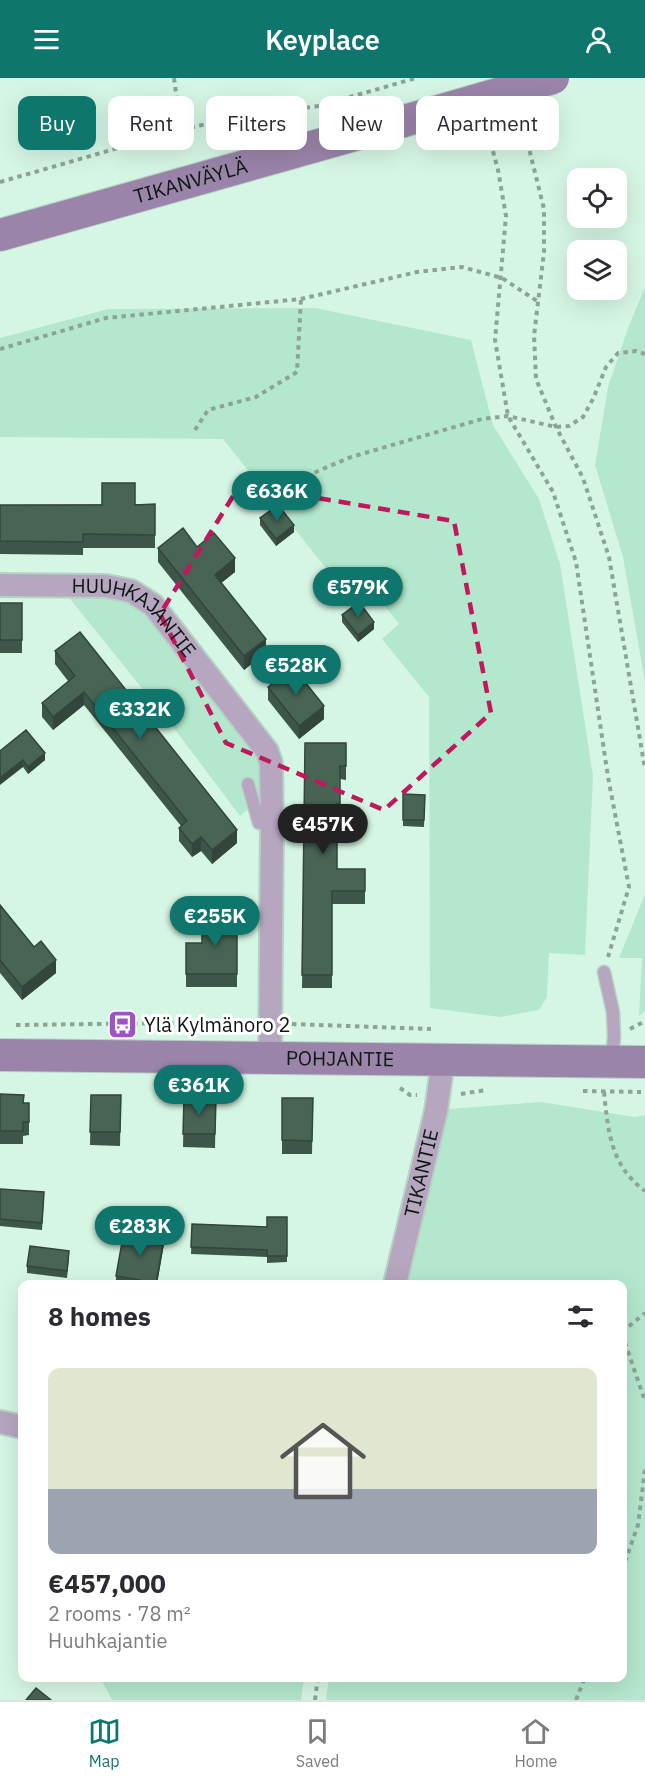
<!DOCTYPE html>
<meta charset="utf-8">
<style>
body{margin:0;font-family:"IBM Plex Sans",sans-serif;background:#f7f7f7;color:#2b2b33;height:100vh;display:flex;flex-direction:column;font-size:22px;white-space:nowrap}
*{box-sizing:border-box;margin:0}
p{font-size:20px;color:#7c7c81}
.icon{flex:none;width:33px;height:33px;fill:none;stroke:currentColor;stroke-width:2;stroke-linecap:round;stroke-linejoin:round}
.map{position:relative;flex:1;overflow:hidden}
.drawer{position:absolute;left:18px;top:1202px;width:609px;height:402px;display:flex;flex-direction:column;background:#fff;border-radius:12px;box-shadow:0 6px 24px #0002}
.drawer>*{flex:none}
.top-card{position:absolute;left:18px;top:18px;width:609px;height:54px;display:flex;gap:12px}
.buttons{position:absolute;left:567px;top:90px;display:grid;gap:12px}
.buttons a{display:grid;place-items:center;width:60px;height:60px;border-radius:12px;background:#fff;box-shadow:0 6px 24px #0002;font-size:30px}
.price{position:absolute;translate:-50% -51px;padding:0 14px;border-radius:21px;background:#0f766e;color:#fff;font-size:20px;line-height:39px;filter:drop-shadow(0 2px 3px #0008)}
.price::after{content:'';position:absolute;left:50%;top:36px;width:18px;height:14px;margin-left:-9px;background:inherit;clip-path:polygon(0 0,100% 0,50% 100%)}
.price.active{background:#222;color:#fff}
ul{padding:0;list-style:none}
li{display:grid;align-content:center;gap:12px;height:318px;padding:0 30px}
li+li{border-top:2px solid #e1e1e2}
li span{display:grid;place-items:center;height:186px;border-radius:12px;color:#555}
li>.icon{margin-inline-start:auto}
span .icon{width:108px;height:108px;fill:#fffc;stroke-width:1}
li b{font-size:26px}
h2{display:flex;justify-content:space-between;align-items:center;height:72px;padding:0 30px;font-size:26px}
.chip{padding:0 21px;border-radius:12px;background:#fff;box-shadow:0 6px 24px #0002;font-size:21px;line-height:54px}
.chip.active{background:#0f766e;color:#fff}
header{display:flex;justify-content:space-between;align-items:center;height:78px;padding:0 30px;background:#0f766e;color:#fff;font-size:27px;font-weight:600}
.dock{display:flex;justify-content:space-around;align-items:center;height:84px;border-top:2px solid #e1e1e2;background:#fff;font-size:16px;color:#7c7c81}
.dock a{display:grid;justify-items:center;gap:3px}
.dock .active{color:#0f766e}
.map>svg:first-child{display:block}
.green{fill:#b4e8ce}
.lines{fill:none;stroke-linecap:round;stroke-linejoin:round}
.lane-casing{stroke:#b6d2c3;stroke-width:15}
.street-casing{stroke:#b6d2c3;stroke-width:26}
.secondary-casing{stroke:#b6d2c3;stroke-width:34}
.path{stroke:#8ca498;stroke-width:4;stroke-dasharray:4.5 4.5;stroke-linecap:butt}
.lane{stroke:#b6a6c0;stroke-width:12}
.street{stroke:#b6a6c0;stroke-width:22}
.secondary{stroke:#9b84aa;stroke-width:32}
.secondary-bridge-casing{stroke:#b6d2c3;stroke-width:34;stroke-linecap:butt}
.secondary-bridge{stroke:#9b84aa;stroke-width:32}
.wall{fill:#3d5649}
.shaded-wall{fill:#32463c}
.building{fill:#476455;stroke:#32463c;stroke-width:1.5}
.marked{fill:none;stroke:#c2185b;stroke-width:4.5;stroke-dasharray:12 8;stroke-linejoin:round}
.labels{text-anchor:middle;stroke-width:6;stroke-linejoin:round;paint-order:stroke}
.street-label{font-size:20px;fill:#0d1813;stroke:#fff}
.poi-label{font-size:20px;fill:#0d1813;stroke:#fff;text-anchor:start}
</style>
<header><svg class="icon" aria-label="menu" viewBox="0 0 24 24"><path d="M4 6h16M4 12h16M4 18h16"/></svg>Keyplace<svg class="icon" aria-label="person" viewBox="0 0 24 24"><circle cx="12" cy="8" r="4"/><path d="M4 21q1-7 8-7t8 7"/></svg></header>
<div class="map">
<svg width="645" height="1622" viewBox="0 0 645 1622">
<rect width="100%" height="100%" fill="#d6f6e5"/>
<!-- green -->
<path class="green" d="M645 209V604L623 479 595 387 608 309 628 250Z
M315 230 471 262 493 347 539 421 560 486 593 698 585 877 549 875 547 919 539 932 500 939 430 930 429 619 382 561 399 546 376 517 356 528 223 361 0 359V260L108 231Z
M66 516 118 517 141 528 261 684 266 717 240 738 170 645Z
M645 816V933L639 938 642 880H619Z
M541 1024 635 1039 645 1037V1622H326L329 1599H622V1206H408L449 1031Z
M100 1599H304L301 1622H112Z"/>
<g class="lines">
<defs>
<path id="lane" d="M248 706 259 745
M604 894 613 934 614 958 612 983"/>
<g id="street">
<path id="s1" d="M0 507 106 508 131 513 153 527 267 673 271 685 272 744 270 980"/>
<path id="s2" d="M395 1206 436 1033 443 983"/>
<path d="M0 1344 22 1349"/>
</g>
<g id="secondary">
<path id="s3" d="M0 157 404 43"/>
<path id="s4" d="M0 977 645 984"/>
</g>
</defs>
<!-- lane casing -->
<use href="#lane" class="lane-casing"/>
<!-- street casing -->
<use href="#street" class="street-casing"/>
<!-- secondary casing -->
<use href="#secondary" class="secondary-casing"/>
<!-- path -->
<path class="path" d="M174 0 181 52
M521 38 544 131V174L534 258 536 301 556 349 583 400 609 479 645 691
M486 47 498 92 506 138 495 262 508 338 553 414 576 484 608 699 629 809 608 879
M0 104 181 52 240 38 319 28 416 0
M0 271 106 240 301 221 417 194 462 189 502 200 537 223
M195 352 208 332 256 319 297 294 301 221
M261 427 297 402 351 379 482 341 508 338 556 349 569 348 583 339 593 321 606 289 618 275 636 273 645 276
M292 946 431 951
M16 947 249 944
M630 951 645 943
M400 1010 410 1017H417
M583 1013 641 1014
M604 1014C608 1054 611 1088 645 1113
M461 1016 486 1012
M622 1254 645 1235
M622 1256 645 1323
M622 1492 638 1447 645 1391
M315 1622 318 1599
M576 1622 585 1599"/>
<!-- lane -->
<use href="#lane" class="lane"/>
<!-- street -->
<use href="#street" class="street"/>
<!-- secondary -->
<use href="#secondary" class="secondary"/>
<defs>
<path id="secondary-bridge" d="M404 43 553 0"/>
</defs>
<!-- secondary-bridge casing -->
<use href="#secondary-bridge" class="secondary-bridge-casing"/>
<!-- secondary-bridge -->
<use href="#secondary-bridge" class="secondary-bridge"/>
</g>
<!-- wall -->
<path class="wall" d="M155 426V470H83V477L0 476V427Z
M260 440 294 454 276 468 260 447Z
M197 469 235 494 221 505 266 574 244 592 158 484V470Z
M0 525H22V575H0Z
M342 537 374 551 358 564 342 544Z
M55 573 237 765 212 786 201 773 192 779 179 763V750L181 748 84 627 53 652 42 639V625L68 603 55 586Z
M268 609 324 641 299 661 268 622Z
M305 665H346V702L340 701V739H337V791H365V826H332V910H302Z
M0 673 45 682 28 696 23 689Z
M403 716 425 717 424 749 403 748Z
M0 827 56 895 22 922 0 895Z
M237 837V909H186V865H202Z
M0 1016 24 1025H29V1057L23 1058V1066H0Z
M91 1017H121L120 1068 90 1067Z
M184 1019H216L215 1070 183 1069Z
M282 1020H313L312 1076H282Z
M0 1111 44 1121 42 1152 0 1148Z
M287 1139V1184L267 1185V1179L191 1176 192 1146 267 1149Z
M164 1166 157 1206H122L116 1205V1198Z
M69 1180 67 1200 27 1195V1188Z"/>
<!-- shaded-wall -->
<path class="shaded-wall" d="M294 447V454L276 468V461Z
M235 480V494L215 510V497Z
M374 544V551L358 564V557Z
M266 561V574L244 592V578Z
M84 614V627L53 652V639Z
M324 628V641L299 661V648Z
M45 675V682L28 696V689Z
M23 682V689L0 707V700Z
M237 752V765L212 786V772Z
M201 759V773L192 779V766Z
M56 882V895L22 922V909Z
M164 1159V1166L157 1206H156Z"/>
<!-- building -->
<path class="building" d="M102 405H135V427L155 426V457L83 456V464L0 463V427H102Z
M278 427 294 447 276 461 260 440Z
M183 450 197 469 214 455 235 480 215 497 266 561 244 578 158 470Z
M359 524 374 544 358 557 342 537Z
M0 525H22V562H0Z
M80 554 237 752 212 772 201 759 192 766 179 750 187 743 84 614 53 639 42 625 75 598 55 573Z
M293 589 324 628 299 648 268 609Z
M26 652 45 675 28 689 23 682 0 700V673Z
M305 665H346V688H340V726H337V791H365V813H332V897H302Z
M403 716 425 717 424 742H403Z
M0 827 34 869 41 863 56 882 22 909 0 882Z
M202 837H237V896H186V865H202Z
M0 1016 24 1017 23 1025H29V1044H23V1053H0Z
M91 1017H121L120 1054H90Z
M184 1019H216L215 1056H183Z
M282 1020H313L312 1063 282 1062Z
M0 1111 44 1114 42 1145 0 1141Z
M267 1139H287V1178H267V1172L191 1169 192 1146 267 1149Z
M124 1153 164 1159 156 1205 116 1198Z
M30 1168 69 1173 67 1193 27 1188Z
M36 1610 51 1622H26Z"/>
<!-- marked area -->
<path class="marked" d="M240 407 454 443 491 635 384 732 226 665 160 536Z"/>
<!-- icons -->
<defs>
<symbol id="bus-square" viewBox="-11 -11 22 22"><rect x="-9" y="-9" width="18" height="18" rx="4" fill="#9f53c6" stroke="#fff"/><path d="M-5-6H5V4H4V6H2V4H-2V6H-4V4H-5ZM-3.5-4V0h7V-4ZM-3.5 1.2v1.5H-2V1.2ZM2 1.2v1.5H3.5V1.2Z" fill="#fff"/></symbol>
</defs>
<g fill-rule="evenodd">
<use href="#bus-square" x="106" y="930" width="33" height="33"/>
</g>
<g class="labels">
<!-- street labels -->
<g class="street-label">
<text dy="7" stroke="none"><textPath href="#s3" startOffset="198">TIKANVÄYLÄ</textPath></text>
<text dy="7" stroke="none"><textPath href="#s1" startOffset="146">HUUHKAJANTIE</textPath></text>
<text dy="7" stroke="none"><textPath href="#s4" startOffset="340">POHJANTIE</textPath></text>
<text dy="7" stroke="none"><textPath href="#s2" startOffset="114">TIKANTIE</textPath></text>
</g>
<!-- poi labels -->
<g class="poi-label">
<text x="144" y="954">Ylä Kylmänoro 2</text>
</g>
</g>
</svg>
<div class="buttons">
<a><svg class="icon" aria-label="locate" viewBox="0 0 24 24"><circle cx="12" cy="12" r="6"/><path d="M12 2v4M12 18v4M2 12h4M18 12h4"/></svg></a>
<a><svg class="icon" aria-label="layers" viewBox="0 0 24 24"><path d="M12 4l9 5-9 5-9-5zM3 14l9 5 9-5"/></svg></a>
</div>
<b class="price" style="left:277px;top:444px">€636K</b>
<b class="price" style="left:358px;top:540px">€579K</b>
<b class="price" style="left:296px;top:618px">€528K</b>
<b class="price" style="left:140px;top:662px">€332K</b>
<b class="price active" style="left:323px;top:777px">€457K</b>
<b class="price" style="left:215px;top:869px">€255K</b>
<b class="price" style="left:199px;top:1038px">€361K</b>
<b class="price" style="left:140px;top:1179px">€283K</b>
<div class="top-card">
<a class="chip active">Buy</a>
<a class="chip">Rent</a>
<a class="chip">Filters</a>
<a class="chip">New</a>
<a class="chip">Apartment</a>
</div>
<section class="drawer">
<h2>8 homes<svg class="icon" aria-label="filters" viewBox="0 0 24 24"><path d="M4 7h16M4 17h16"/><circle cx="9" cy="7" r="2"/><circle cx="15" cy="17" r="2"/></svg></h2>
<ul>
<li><span style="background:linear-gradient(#dfe7d0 65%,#9aa5b1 0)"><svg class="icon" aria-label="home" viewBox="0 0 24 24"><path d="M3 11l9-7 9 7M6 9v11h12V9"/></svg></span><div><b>€457,000</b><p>2 rooms · 78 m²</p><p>Huuhkajantie</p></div></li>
</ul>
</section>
</div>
<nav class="dock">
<a class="active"><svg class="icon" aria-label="map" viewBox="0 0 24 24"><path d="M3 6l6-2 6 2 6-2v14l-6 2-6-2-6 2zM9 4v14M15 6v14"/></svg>Map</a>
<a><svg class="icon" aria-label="saved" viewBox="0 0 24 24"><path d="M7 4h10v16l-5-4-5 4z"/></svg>Saved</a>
<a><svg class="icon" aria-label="home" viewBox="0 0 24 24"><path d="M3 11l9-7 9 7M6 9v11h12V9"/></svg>Home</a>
</nav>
